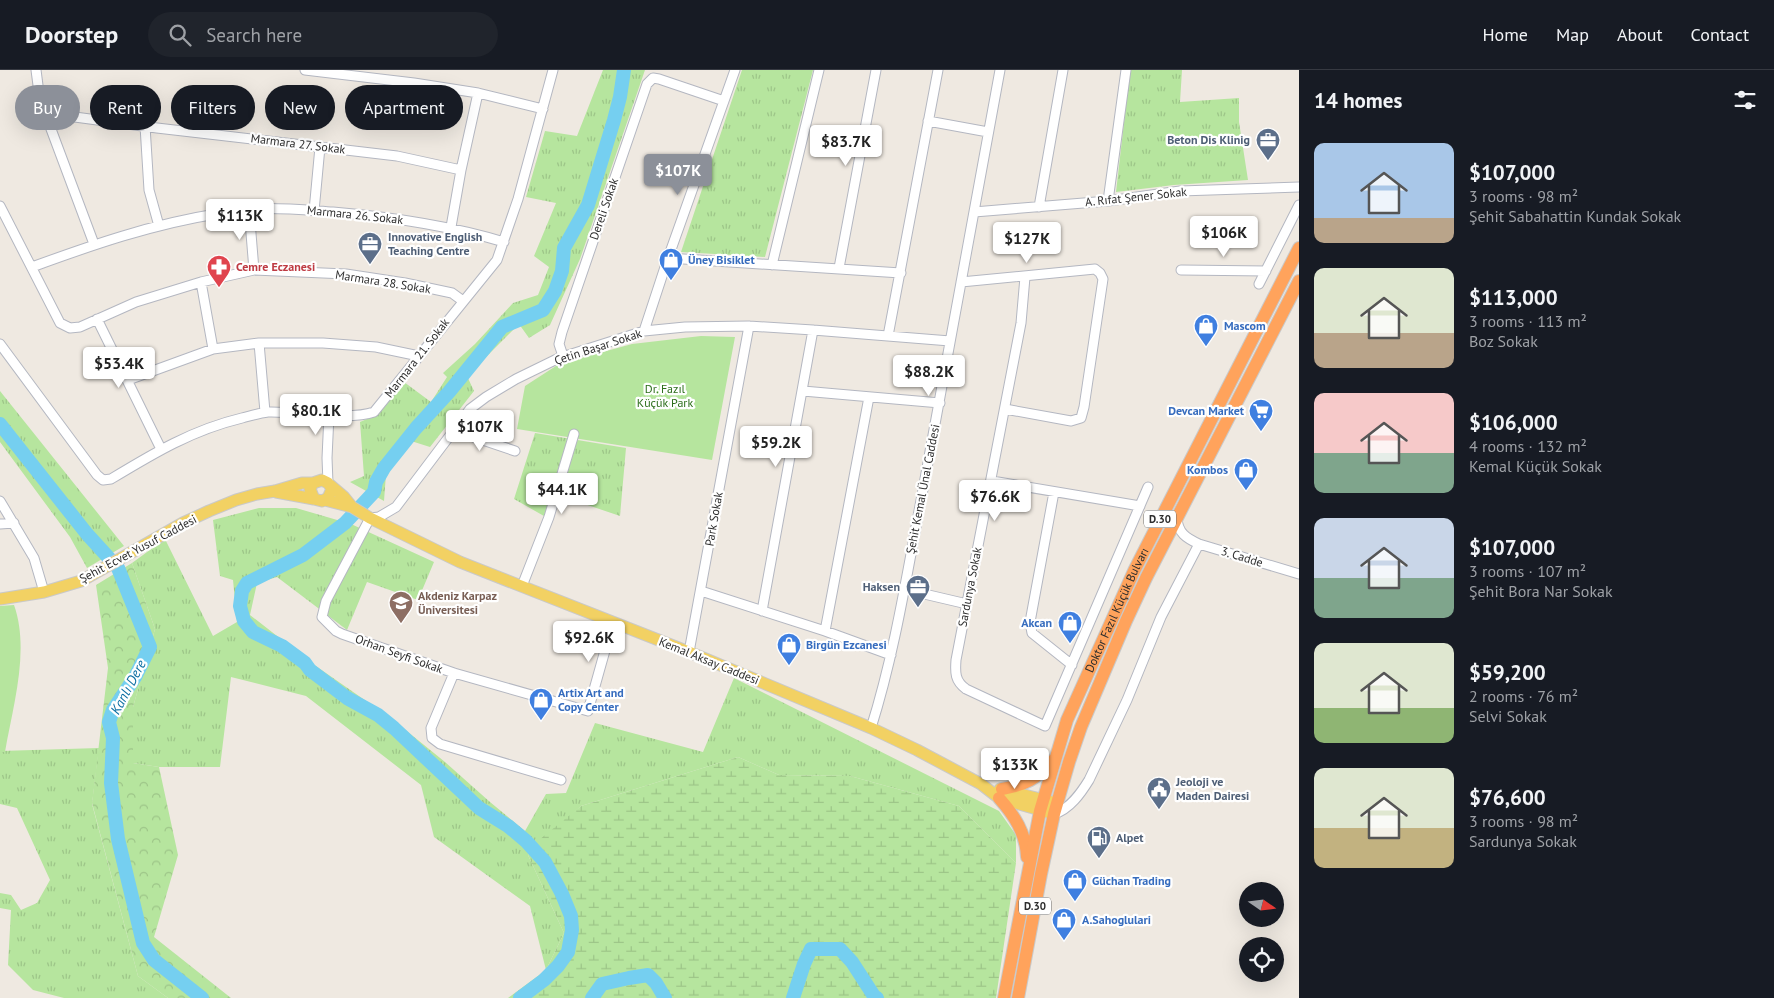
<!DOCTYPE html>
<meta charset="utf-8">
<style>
body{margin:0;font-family:"PT Sans",sans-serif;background:#20242c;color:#f1f3f6;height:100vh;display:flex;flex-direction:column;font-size:19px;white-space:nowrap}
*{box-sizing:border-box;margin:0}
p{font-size:16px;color:#9ea1a6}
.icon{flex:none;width:28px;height:28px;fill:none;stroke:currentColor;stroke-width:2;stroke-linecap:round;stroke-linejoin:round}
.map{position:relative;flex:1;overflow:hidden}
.sheet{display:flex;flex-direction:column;background:#171b24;width:475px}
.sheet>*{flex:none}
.banner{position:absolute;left:15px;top:15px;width:475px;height:45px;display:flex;gap:10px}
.needle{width:32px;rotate:104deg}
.controls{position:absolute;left:1239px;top:812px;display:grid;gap:10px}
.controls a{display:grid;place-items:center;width:45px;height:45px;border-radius:50%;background:#171b24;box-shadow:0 5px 20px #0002;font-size:25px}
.price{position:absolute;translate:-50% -42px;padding:0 11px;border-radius:5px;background:#fff;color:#222;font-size:16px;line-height:32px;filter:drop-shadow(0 1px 2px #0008)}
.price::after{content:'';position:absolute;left:50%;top:30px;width:15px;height:11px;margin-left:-8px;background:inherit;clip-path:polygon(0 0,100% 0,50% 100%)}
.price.selected{background:#8c9099;color:#fff}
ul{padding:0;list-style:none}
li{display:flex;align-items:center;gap:15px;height:125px;padding:0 15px}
li span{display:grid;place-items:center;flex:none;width:140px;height:100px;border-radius:10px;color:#555}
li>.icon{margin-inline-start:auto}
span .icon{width:60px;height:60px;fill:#fffc;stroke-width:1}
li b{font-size:21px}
h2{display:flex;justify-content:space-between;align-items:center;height:60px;padding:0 15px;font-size:21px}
.chip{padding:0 18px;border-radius:22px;background:#171b24;box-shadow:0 5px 20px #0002;font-size:18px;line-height:45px}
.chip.selected{background:#8c9099;color:#fff}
header{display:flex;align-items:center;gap:30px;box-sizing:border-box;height:70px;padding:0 25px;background:#171b24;border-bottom:1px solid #363941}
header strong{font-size:24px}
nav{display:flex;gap:28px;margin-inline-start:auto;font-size:18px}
.search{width:350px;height:45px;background:#20242c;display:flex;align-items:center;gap:12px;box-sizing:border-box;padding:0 18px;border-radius:28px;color:#9ea1a6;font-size:19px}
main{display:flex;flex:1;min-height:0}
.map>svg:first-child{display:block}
.grass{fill:url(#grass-tufts)}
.forest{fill:url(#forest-crowns)}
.wetland{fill:url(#wetland-marsh)}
.park{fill:#b6e59e}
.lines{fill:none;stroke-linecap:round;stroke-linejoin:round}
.river{stroke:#75cff0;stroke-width:14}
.minor-casing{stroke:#b4b7c1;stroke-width:11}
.major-casing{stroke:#c9c9c9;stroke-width:13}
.highway-casing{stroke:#c9c9c9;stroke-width:14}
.minor{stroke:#fff;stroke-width:9}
.major{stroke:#f2d163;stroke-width:11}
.highway{stroke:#ffa35c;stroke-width:12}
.labels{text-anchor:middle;stroke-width:4.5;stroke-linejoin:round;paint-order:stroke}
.shield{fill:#fff;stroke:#6d6d6d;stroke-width:1}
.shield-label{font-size:11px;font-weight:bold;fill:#2e2e2e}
.service-label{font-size:12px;font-weight:bold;fill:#4e5e75;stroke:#fff;text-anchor:start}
.street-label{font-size:12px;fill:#2e2e2e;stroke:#fff}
.shop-label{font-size:12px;font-weight:bold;fill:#366cbe;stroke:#fff;text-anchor:start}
.health-label{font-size:12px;font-weight:bold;fill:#be3a42;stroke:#fff;text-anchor:start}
.park-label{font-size:12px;fill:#2c6e1b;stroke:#fff}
.education-label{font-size:12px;font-weight:bold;fill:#785e54;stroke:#fff;text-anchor:start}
.water-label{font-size:14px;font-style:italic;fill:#0d6fa3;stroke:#fff}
</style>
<header>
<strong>Doorstep</strong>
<div class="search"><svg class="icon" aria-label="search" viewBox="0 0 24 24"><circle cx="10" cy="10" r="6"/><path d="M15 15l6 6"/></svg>Search here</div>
<nav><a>Home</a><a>Map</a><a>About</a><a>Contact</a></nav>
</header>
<main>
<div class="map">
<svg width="1299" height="928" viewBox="0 0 1299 928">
<defs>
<pattern id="grass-tufts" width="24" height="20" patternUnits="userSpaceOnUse" patternTransform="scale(1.25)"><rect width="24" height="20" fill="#b6e59e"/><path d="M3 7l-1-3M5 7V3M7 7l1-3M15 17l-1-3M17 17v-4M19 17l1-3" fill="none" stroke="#9dc588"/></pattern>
<pattern id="forest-crowns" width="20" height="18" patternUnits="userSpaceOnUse" patternTransform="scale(1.25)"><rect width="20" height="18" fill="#b6e59e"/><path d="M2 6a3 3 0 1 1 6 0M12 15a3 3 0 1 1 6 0" fill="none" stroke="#9dc588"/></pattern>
<pattern id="wetland-marsh" width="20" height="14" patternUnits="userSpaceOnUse" patternTransform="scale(1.25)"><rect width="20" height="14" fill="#b6e59e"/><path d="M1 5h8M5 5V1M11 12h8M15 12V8" fill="none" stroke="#9dc588"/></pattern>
</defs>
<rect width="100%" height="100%" fill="#efe9e1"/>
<!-- grass -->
<path class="grass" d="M603 0H645L580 189 550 255 529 268 519 254 467 306 474 321 430 377 411 371 386 404 384 431 350 412 364 406 360 352 376 345 404 312 431 332 447 307 443 303 475 274 513 233 538 225 549 197 534 186 556 133 526 127 545 61 577 66Z
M742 0H813L765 187 681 182Z
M1130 0H1182L1180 32 1239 28V52L1248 110 1174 115 1116 122Z
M0 321 124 476 87 498 70 467 0 372Z
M535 363 626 378 620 446 561 426 551 450 514 429Z
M259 438H296L351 454 434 492 418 530 367 512 347 560 277 507 257 513 250 545 313 594 392 649 445 692 490 732 525 761 546 724 566 723 595 653 703 682 734 608 999 741 1016 765V793L959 736 850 706 779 705 738 687 581 736 528 785 564 863 546 900 530 836 434 767 421 715 306 626 231 607 220 697H159L133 693V637L155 559 132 493 165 469 213 566 237 552 233 510 220 506 213 450Z
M99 678 92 734 138 906 168 928H64L33 920 8 895 11 840 0 838V823L11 825 21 840 37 833 50 810 17 738 0 734V681Z"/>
<!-- forest -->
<path class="forest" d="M132 493 155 559 133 637V693L159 697 178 785 154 867 231 928H168L138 906 92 733 108 598 96 515Z"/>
<!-- wetland -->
<path class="wetland" d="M738 687 779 705 850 706 959 736 1016 793 996 928H508L546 900 564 863 528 785 539 770 581 736Z"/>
<!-- park -->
<path class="park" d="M701 266 735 267 712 390 517 359 525 316 559 294 632 274Z
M14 535C30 580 13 636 5 682H0V536Z"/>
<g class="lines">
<!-- river -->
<path class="river" d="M0 354 87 464 118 498 150 577 135 607 113 640 109 652 113 668 111 713 118 769 143 873 154 890 202 928
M520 928 544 910 558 896 568 882 572 860 571 846 562 824 545 792 526 771 508 756 479 738 394 658 378 645 347 628 310 600 305 593 282 576 253 562 244 551 240 536 242 521 247 513 303 485 345 453 374 422 376 412 384 398 416 358 449 322 502 257 543 240 555 221 562 201 564 178 588 135 614 50 620 27 624 0
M592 928 602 914 629 908 648 905 656 913 665 928
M793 928 804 894 811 879H840L852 892 874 926 877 928"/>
<defs>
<path id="minor" d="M36 0 39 23 45 43 94 174
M305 0 414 13 478 23 543 39
M45 43 157 58 397 86 461 100
M928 51 988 62
M145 56 149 120 159 156
M1108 131 1126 0
M0 136 60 253 70 258 80 257 136 232 201 212 254 200 346 204 405 213 452 223 463 231
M1039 137 1063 0
M249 139 254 200
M314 141 320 77
M974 142 1108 131 1180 121 1299 117
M451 157 461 100 478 23
M668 188 901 203
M772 195 819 0
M32 197C92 175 153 154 216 144 227 142 239 140 250 139 278 137 305 140 333 142 391 147 448 155 504 172
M839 198 876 0
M1181 200 1266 201
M1025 207 1021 253 956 590C955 603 955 611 966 619L1045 656 1148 417
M201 212 213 279
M961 212 1095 199 1100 203 1103 209 1084 337 1081 348 1071 351 1005 339
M1259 214 1299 135
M97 249 161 379
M644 261 668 188 735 0
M888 266 938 0
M259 273 265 342
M0 274 97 405 103 410 111 409C154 383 192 360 242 348 250 346 259 343 268 342 297 341 349 351 374 342L497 190 518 129 553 0
M563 286 559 274 562 262 647 14 653 8 659 9 724 31
M128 310 213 279 259 273H323L376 277 419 286
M803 321 940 333
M453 360 515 381
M992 411 1140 436
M328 413 327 388 329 345
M1054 422 1030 552 1032 563 1072 595
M0 431 34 488 44 522
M1177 448C1178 463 1186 468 1199 474L1299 504
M0 454 14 453
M522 516 549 447 574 364
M903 519 967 534
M701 521 825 561 891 585
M762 541 813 260
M613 552 588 641 454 603 342 564 336 561 322 547 326 531 370 448 379 447 396 437 470 339 486 327 516 309 559 288 644 261 685 257 749 256 813 260 950 271
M825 561 869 327
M689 582 749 256
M454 603 431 658 432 668 440 674 561 710
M871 658C895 582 907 503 922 425 949 284 973 142 1000 0
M1054 744C1070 739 1081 723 1089 710L1127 630 1161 547 1199 474"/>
<path id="major" d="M330 415 344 427 352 437
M276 422 314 429
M325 430 352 437 370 448 460 492 689 582 871 658 917 680 981 714 999 728 1054 744
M0 529 44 522 81 511 183 453 209 441 236 430 257 424 275 421 302 413H313L322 410 328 413 332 419 328 428 322 431 314 429 310 419 313 413
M1000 719 1052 732"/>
<g id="highway">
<path d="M1002 719C1025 715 1037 709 1052 691"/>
<path d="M999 728C1014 745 1026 763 1027 787"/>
<path id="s1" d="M1004 928 1040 741 1067 650 1134 501 1299 178"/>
<path d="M1018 928 1041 804 1054 744 1069 692 1081 657 1126 551 1146 508 1299 211"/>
</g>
</defs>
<!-- minor casing -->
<use href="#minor" class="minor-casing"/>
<!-- major casing -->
<use href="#major" class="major-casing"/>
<!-- highway casing -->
<use href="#highway" class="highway-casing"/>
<!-- minor -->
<use href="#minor" class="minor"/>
<!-- major -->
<use href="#major" class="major"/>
<!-- highway -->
<use href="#highway" class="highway"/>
</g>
<!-- icons -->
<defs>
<symbol id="office-pin" viewBox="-11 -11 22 30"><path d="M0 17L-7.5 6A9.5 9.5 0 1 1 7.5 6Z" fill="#5c6f8a" stroke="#fff"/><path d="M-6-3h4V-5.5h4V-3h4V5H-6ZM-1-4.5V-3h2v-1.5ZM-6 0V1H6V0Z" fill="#fff"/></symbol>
<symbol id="shop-pin" viewBox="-11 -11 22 30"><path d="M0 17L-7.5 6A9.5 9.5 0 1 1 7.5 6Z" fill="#3f7fe0" stroke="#fff"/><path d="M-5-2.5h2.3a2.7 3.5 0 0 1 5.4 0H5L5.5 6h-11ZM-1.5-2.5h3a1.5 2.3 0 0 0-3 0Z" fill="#fff"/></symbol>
<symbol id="pharmacy-pin" viewBox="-11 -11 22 30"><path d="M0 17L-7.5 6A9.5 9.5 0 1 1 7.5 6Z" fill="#e0444e" stroke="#fff"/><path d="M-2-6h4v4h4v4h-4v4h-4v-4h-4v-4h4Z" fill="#fff"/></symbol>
<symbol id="supermarket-pin" viewBox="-11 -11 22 30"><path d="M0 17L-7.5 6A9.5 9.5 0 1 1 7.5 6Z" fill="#3f7fe0" stroke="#fff"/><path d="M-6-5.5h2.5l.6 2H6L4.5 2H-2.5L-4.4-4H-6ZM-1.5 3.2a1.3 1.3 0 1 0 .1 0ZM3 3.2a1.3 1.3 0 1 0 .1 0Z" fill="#fff"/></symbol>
<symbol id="university-pin" viewBox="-11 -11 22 30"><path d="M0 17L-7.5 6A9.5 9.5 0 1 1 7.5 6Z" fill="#8d6e63" stroke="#fff"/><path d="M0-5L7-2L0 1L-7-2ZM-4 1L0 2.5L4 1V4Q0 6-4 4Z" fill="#fff"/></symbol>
<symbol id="civic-pin" viewBox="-11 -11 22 30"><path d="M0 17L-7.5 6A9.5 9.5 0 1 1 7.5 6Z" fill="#5c6f8a" stroke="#fff"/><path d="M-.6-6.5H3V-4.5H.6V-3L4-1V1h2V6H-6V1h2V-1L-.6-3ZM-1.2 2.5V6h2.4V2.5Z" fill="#fff"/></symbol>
<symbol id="fuel-pin" viewBox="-11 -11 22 30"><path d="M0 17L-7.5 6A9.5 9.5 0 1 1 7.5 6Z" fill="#5c6f8a" stroke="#fff"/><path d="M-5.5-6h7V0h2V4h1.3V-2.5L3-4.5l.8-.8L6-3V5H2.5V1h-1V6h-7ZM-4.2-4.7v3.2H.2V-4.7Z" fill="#fff"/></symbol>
</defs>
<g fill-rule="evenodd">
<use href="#office-pin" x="1254" y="56" width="28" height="38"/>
<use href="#office-pin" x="356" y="160" width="28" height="38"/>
<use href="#shop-pin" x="657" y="176" width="28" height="38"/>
<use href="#pharmacy-pin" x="205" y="183" width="28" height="38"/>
<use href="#shop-pin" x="1192" y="242" width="28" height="38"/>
<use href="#supermarket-pin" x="1247" y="327" width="28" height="38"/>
<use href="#shop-pin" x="1232" y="386" width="28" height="38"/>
<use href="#office-pin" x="904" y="503" width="28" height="38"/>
<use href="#university-pin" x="387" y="519" width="28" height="38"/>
<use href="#shop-pin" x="1056" y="539" width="28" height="38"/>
<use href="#shop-pin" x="775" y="561" width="28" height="38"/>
<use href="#shop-pin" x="527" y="616" width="28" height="38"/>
<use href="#civic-pin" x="1145" y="705" width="28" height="38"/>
<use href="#fuel-pin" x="1085" y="754" width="28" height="38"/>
<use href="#shop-pin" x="1061" y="797" width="28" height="38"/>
<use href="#shop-pin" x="1050" y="836" width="28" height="38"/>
</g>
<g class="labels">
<!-- shield labels -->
<g class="shield">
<rect x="1144" y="440.5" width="32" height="17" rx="4"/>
<rect x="1019" y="827.5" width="32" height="17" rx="4"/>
</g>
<g class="shield-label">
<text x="1160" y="453">D.30</text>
<text x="1035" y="840">D.30</text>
</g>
<!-- service labels -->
<g class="service-label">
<text x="1250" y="74" text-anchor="end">Beton Dis Klinig</text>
<text x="388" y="171">Innovative English<tspan x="388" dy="14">Teaching Centre</tspan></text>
<text x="900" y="521" text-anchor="end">Haksen</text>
<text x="1176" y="716">Jeoloji ve<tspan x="1176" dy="14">Maden Dairesi</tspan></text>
<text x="1116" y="772">Alpet</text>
</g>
<!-- street labels -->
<g class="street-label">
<text transform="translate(298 74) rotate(7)" y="4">Marmara 27. Sokak</text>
<text transform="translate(1136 127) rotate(-6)" y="4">A. Rıfat Şener Sokak</text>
<text transform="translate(604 139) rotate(-71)" y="4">Dereli Sokak</text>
<text transform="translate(355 145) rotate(6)" y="4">Marmara 26. Sokak</text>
<text transform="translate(383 212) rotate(9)" y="4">Marmara 28. Sokak</text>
<text transform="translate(598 277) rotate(-18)" y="4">Çetin Başar Sokak</text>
<text transform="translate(417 288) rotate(-52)" y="4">Marmara 21. Sokak</text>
<text transform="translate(923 419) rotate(-79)" y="4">Şehit Kemal Ünal Caddesi</text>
<text transform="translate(714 449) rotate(-80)" y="4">Park Sokak</text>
<text transform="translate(138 479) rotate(-28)" y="4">Şehit Ecvet Yusuf Caddesi</text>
<text transform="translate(1242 487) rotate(17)" y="4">3. Cadde</text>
<text transform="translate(970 517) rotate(-79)" y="4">Sardunya Sokak</text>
<text dy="4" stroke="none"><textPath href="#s1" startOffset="406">Doktor Fazıl Küçük Bulvarı</textPath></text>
<text transform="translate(399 584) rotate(20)" y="4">Orhan Seyfi Sokak</text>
<text transform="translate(709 591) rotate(22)" y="4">Kemal Aksay Caddesi</text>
</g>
<!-- shop labels -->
<g class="shop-label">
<text x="688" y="194">Üney Bisiklet</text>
<text x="1224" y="260">Mascom</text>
<text x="1244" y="345" text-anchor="end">Devcan Market</text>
<text x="1228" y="404" text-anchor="end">Kombos</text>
<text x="1052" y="557" text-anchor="end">Akcan</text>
<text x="806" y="579">Birgün Ezcanesi</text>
<text x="558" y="627">Artix Art and<tspan x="558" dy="14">Copy Center</tspan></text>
<text x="1092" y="815">Güchan Trading</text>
<text x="1082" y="854">A.Sahoglulari</text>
</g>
<!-- health labels -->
<g class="health-label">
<text x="236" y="201">Cemre Eczanesi</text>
</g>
<!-- park labels -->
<g class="park-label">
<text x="665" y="323">Dr. Fazıl<tspan x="665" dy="14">Küçük Park</tspan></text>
</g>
<!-- education labels -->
<g class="education-label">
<text x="418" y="530">Akdeniz Karpaz<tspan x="418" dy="14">Üniversitesi</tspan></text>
</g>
<!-- water labels -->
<g class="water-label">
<text transform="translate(128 617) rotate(-62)" y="5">Kanlı Dere</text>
</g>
</g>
</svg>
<div class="controls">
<a><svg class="needle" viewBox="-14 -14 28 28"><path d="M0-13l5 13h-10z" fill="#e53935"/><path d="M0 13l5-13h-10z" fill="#9ea1a6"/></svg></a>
<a><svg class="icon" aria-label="locate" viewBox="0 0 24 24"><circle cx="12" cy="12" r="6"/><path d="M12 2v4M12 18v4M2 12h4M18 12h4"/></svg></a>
</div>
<b class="price" style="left:846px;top:97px">$83.7K</b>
<b class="price selected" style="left:678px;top:126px">$107K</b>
<b class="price" style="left:240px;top:171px">$113K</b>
<b class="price" style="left:1224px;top:188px">$106K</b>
<b class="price" style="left:1027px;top:194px">$127K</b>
<b class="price" style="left:119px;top:319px">$53.4K</b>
<b class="price" style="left:929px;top:327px">$88.2K</b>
<b class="price" style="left:316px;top:366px">$80.1K</b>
<b class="price" style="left:480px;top:382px">$107K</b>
<b class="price" style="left:776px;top:398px">$59.2K</b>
<b class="price" style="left:562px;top:445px">$44.1K</b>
<b class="price" style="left:995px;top:452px">$76.6K</b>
<b class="price" style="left:589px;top:593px">$92.6K</b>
<b class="price" style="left:1015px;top:720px">$133K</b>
<div class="banner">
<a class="chip selected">Buy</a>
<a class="chip">Rent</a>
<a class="chip">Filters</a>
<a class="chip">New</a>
<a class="chip">Apartment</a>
</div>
</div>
<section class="sheet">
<h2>14 homes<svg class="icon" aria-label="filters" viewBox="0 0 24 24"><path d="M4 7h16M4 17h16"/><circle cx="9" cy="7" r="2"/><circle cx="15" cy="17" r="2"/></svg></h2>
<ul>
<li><span style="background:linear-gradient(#a9c7e8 75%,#b9a48a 0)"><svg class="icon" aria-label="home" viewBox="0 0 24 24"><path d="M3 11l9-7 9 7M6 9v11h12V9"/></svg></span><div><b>$107,000</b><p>3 rooms · 98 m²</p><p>Şehit Sabahattin Kundak Sokak</p></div></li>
<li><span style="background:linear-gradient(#dfe7d0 65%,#b9a48a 0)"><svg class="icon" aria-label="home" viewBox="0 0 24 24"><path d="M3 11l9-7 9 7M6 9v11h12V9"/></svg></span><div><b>$113,000</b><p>3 rooms · 113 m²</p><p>Boz Sokak</p></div></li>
<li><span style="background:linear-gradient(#f6c9c9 60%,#7fa58c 0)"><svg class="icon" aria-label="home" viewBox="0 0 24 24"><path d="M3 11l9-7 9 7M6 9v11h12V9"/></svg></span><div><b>$106,000</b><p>4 rooms · 132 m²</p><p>Kemal Küçük Sokak</p></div></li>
<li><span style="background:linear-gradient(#c9d6e8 60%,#7fa58c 0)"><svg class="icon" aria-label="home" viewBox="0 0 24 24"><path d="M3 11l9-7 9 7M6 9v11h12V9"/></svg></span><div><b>$107,000</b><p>3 rooms · 107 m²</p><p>Şehit Bora Nar Sokak</p></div></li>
<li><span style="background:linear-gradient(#dfe7d0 65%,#8fb573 0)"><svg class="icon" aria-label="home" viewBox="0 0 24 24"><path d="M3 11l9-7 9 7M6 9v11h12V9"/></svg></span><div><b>$59,200</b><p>2 rooms · 76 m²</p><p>Selvi Sokak</p></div></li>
<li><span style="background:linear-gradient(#dfe7d0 60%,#c2b280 0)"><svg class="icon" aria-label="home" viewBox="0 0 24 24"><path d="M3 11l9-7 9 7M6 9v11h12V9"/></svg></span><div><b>$76,600</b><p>3 rooms · 98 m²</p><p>Sardunya Sokak</p></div></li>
</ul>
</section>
</main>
